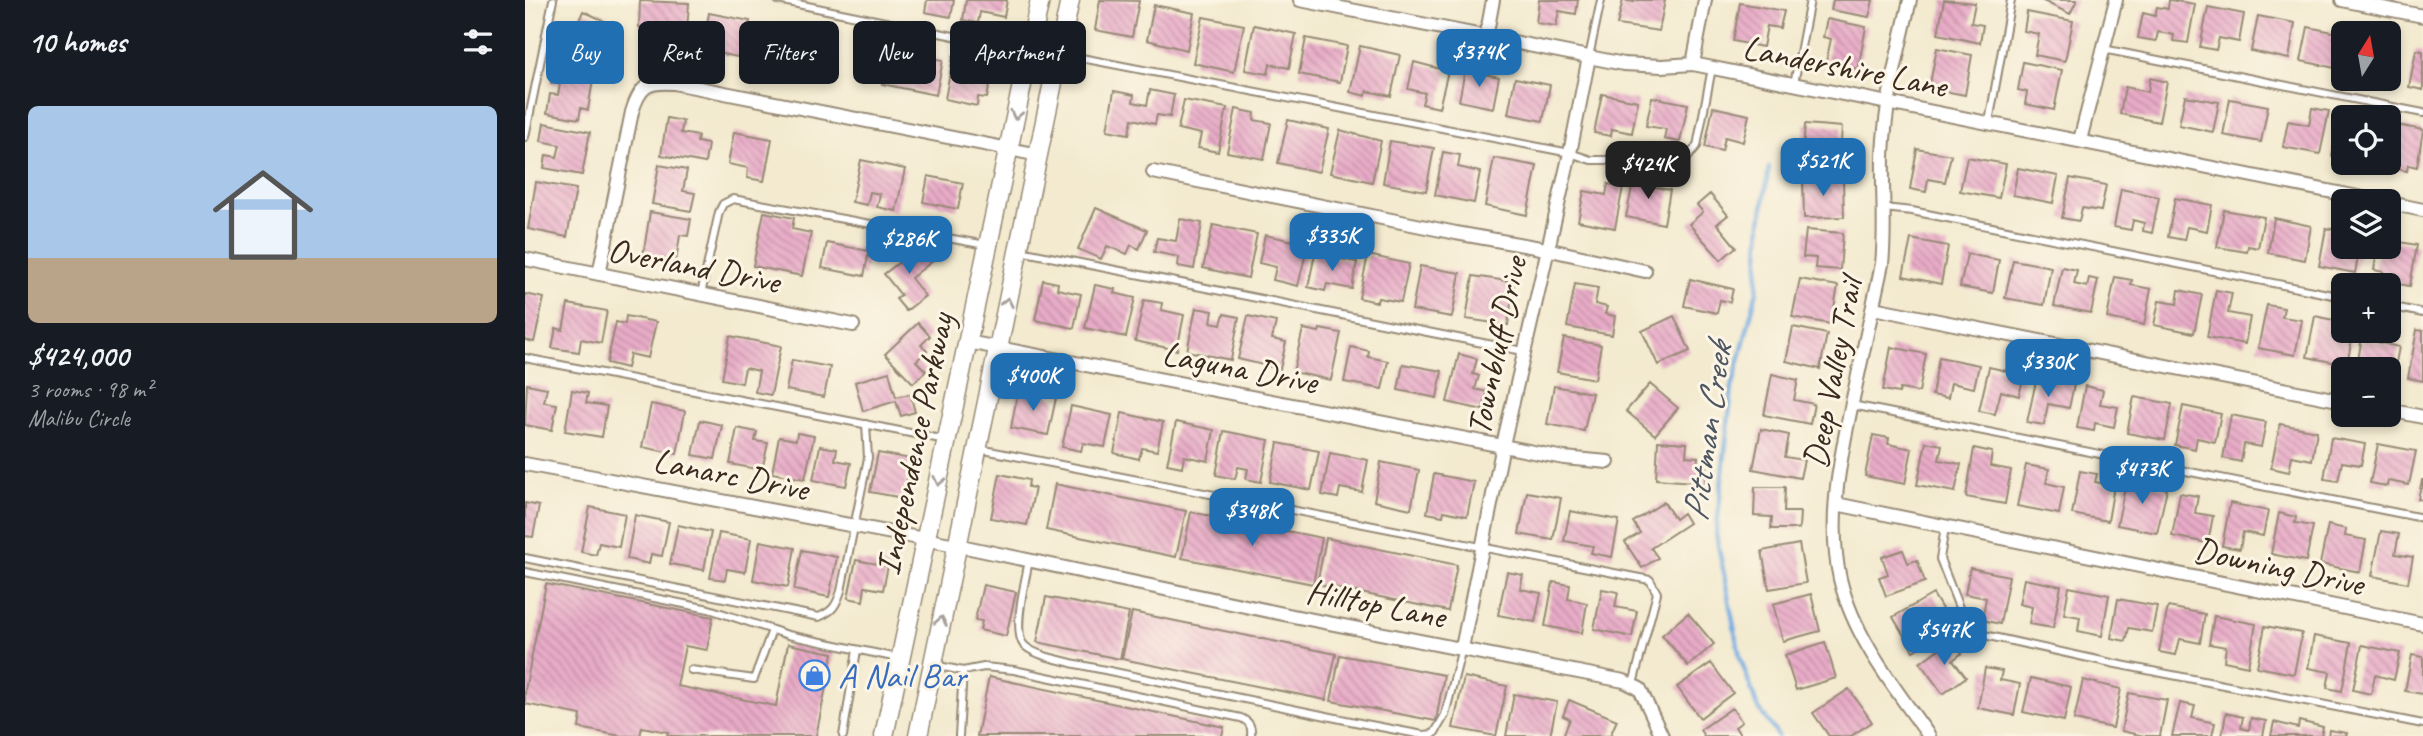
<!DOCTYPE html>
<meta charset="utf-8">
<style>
body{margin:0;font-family:Caveat,sans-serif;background:#242831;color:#f1f3f6;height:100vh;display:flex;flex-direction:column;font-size:26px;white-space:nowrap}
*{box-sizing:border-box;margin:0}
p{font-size:23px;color:#9ea1a6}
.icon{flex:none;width:38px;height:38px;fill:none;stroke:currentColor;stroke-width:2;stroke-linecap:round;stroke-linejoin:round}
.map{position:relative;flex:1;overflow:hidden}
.sheet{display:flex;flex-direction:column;background:#171b24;width:525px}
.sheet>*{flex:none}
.banner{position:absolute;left:21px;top:21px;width:665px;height:63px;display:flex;gap:14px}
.needle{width:46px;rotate:11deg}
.controls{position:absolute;left:1806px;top:21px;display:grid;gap:14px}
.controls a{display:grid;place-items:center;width:70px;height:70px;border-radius:10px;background:#171b24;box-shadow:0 4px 10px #0003;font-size:35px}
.price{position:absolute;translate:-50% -60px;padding:0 16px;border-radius:14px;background:#1f6fb2;color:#fff;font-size:23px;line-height:46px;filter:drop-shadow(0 2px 4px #0008)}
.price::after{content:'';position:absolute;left:50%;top:42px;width:21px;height:16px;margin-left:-10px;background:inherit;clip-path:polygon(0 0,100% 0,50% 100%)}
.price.current{background:#222;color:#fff}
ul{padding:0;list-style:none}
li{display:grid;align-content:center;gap:14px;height:371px;padding:0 28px}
li span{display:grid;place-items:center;height:217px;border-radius:10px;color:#555}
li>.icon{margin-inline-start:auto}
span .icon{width:126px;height:126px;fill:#fffc;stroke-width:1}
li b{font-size:30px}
h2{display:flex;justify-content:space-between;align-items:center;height:84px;padding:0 28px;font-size:30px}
.tag{padding:0 24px;border-radius:10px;background:#171b24;box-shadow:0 4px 10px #0003;font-size:24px;line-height:63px}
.tag.current{background:#1f6fb2;color:#fff}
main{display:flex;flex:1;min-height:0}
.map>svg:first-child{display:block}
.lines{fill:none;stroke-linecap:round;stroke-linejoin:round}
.stream{stroke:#71aae1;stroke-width:4.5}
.building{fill:url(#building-back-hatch)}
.lane-casing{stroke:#978a76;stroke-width:10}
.street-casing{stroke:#978a76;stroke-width:16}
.secondary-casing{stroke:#978a76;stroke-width:21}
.lane{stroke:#fff;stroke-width:6}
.street{stroke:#fff;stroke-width:12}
.secondary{stroke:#fff;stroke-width:18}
.oneway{stroke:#a79f9a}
.labels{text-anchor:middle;stroke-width:6;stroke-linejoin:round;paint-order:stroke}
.street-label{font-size:35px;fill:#3b2a1e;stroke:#fcf5e5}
.shop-label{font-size:35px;fill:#366cbe;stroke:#fcf5e5;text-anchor:start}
.water-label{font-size:37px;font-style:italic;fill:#4e5762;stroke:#fcf5e5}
</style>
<main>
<section class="sheet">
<h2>10 homes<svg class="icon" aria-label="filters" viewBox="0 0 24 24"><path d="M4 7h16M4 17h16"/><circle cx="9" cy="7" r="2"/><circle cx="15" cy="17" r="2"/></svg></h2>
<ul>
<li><span style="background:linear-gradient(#a9c7e8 70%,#b9a48a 0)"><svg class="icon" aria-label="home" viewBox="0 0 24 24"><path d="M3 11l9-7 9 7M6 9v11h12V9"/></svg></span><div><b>$424,000</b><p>3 rooms · 98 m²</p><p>Malibu Circle</p></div></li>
</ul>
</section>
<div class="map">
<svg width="1898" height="736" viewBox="0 0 1898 736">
<defs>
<pattern id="building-back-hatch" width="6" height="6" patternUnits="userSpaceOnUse" patternTransform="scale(1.75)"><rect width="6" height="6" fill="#e9acc8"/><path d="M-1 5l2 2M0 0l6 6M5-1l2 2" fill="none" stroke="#be8ca2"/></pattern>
</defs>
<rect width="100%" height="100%" fill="#fcf5e5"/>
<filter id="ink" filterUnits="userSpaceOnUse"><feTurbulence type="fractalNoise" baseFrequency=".0143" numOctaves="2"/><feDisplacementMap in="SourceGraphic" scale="14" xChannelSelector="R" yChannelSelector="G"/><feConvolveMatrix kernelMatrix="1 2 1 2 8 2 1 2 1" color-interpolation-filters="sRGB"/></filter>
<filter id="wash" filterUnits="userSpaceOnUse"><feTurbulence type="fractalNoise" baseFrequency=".00686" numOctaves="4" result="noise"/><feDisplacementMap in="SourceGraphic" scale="28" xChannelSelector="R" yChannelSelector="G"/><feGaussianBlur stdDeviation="1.57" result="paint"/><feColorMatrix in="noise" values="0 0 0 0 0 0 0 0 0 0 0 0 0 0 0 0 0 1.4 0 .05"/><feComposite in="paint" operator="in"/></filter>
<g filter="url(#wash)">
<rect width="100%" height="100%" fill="#f3eacf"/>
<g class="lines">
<!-- stream -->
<path class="stream" d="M1244 167 1236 221 1232 291 1207 388 1191 534 1215 657 1232 706 1253 736"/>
</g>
<g id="blocks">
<!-- building -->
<path class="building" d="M402 0H429L426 17 400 12Z
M441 0H482L479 17 455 12 453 23 438 20Z
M575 0 614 1 607 37 570 30Z
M1014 0H1053L1051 14 1034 11 1031 26 1011 23Z
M1098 0 1109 2V0H1140L1134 31 1092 25Z
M1308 0H1348L1344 17 1306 10Z
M1419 0 1450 3 1446 23 1458 25 1455 43 1413 34Z
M1516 0H1552L1545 14Z
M1644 0 1670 4 1663 43 1648 41 1649 35 1633 32 1631 41 1613 38 1618 13 1630 16 1632 7 1643 9Z
M115 1 164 3 162 30 114 27Z
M1215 3 1259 11 1255 28 1242 26 1238 47 1208 41Z
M629 5 669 13 662 50 622 40Z
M1683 7 1719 14 1714 42 1694 38 1691 50 1675 47Z
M58 11 84 23 67 62 41 51Z
M1502 12 1548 21 1540 61 1510 55 1514 34 1499 31Z
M184 13 225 21 218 58 177 50Z
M1733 16 1770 23 1764 59 1726 51Z
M678 17 719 25 709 72 668 63Z
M1302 19 1341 27 1333 69 1301 62 1306 39 1298 37Z
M729 25 771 34 764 68 745 64 743 74 720 70Z
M1783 27 1818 34 1815 69 1776 61Z
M268 29 306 37 299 72 261 64Z
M781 38 822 46 815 82 774 74Z
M1864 42 1873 43 1866 81 1864 80Z
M835 46 875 55 866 96 842 91 841 96 825 92Z
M1412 48 1447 55 1440 95 1404 88Z
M364 50 418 60 411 95 357 84Z
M1891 50 1898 51V90L1884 87Z
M428 56 469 63 462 98 453 97 452 106 420 99Z
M889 62 923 71 914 108 897 104 900 93 883 89Z
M1498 62 1537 70 1529 110 1500 104 1502 92 1493 90Z
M29 66 69 74 63 110 56 108 54 119 22 113 25 94 33 95 35 84 26 83Z
M940 70 974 77 968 108 934 101Z
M990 78 1025 85 1018 121 983 114Z
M1625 78 1642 82 1634 122 1595 114 1600 87 1623 92Z
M625 90 649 95 645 117 632 115 630 124 607 119 604 134 582 130 589 91 609 95 608 102 622 105Z
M1077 94 1113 101 1107 133 1087 129 1086 136 1069 133Z
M1660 96 1694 102 1688 132 1654 125Z
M1127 97 1163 104 1155 142 1139 139 1141 129 1121 126Z
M1705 99 1743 106 1736 142 1698 135Z
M659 100 702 108 693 152 673 148 676 134 653 129Z
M1188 107 1224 115 1218 142 1200 137 1197 151 1180 147Z
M1787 108 1804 111 1795 154 1758 147 1763 121 1784 125Z
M711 109 730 113 729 120 746 123 739 159 702 152Z
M1816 113 1829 116 1818 117V158L1807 156Z
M142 118 158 121 156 133 173 136 172 142 183 144 180 163 136 155Z
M763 120 804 129 794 172 753 163Z
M19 123 65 132 57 175 19 168 21 155 32 157 35 145 16 141Z
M1280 124 1317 127 1314 168 1277 164Z
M1867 124 1898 130 1892 167 1883 165 1882 171 1859 167V163H1864V140Z
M815 130 856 141 847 182 805 173Z
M209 132 247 139 239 181 222 178 223 168 203 164Z
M865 141 909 148 901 191 858 183Z
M1392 149 1426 155 1420 182 1403 179 1401 192 1385 189Z
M918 152 935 155 933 167 955 172 949 203 910 195Z
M1442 157 1481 164 1474 198 1435 191Z
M969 158 1012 166 1002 215 960 206Z
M336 160 380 169 371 211 352 207 355 194 345 192 342 205 327 202Z
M134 165 162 170 158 191 170 193 166 211 127 204Z
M1493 168 1533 176 1528 203 1488 195Z
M1110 173 1127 177 1125 186 1145 190 1139 224 1101 217Z
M403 176 438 183 433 209 398 202Z
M1545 178 1581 185 1576 211 1557 208 1554 221 1537 218Z
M1318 179 1319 217 1279 218 1278 180Z
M11 182 51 189 42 237 3 229Z
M1083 184 1098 187 1090 228 1053 221 1059 191 1081 195Z
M1596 189 1634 197 1627 233 1618 231 1619 223 1608 220 1606 230 1589 227Z
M1185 194 1203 215 1192 224 1211 247 1196 260 1164 224 1178 212 1172 205Z
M1650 198 1687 205 1682 231 1662 227 1659 240 1643 237Z
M571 208 622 230 614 249 606 245 602 254 582 246 576 259 553 249Z
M1699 210 1739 217 1733 248 1723 246 1722 252 1692 247Z
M125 212 166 219 163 236 155 235 151 261 118 256Z
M239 212 269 218 267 229 286 233 277 276 228 266Z
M1749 218 1786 226 1780 260 1743 253Z
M655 219 677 223 669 269 653 266 654 257 629 252 632 238 651 241Z
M688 225 732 234 723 278 678 268Z
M1801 228 1818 231V247H1835L1830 273 1794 266Z
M1281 230 1318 233 1315 270 1290 268 1291 258 1278 257Z
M740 235 783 244 773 286 748 280 751 267 734 263Z
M1386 239 1423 246 1416 284 1378 276Z
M1864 240 1892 245 1885 286 1858 281 1859 272 1849 270 1853 247H1864Z
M302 243 344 251 339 276 297 268Z
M398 244 410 259 386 278 400 296 381 311 371 299 376 295 359 274Z
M790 254 832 262 827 289 802 284 800 291 783 287Z
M1442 254 1474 260 1468 293 1435 287Z
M843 255 884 264 876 302 853 298 852 302 834 298Z
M1488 260 1526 267 1519 305 1480 298Z
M895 266 935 273 927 317 887 310Z
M1537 267 1552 270 1549 284 1562 287 1564 278 1573 280 1566 313 1529 306Z
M948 276 989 282 983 325 941 319Z
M1590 277 1607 280 1606 285 1626 289 1619 325 1582 318Z
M1165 279 1208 289 1205 302 1195 300 1192 313 1159 306Z
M1275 279 1313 286 1306 324 1267 317Z
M518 280 533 283 532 289 556 294 549 328 510 320Z
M1050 284 1073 288 1070 304 1082 307 1080 314 1090 316 1087 335 1042 327Z
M570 285 590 289 589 293 610 298 601 337 560 328Z
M1654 290 1677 295 1669 333 1629 325 1634 301 1652 304Z
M1691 290 1707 293 1703 313 1725 317 1720 344 1682 337Z
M0 294 19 298 9 342 0 340Z
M619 300 637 303 636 310 659 315 652 350 610 341Z
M43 304 82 311 76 343 56 339 54 352 27 348 31 328 38 330Z
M1742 305 1759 308 1757 317 1777 320 1770 355 1733 348Z
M671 308 688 311 686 322 696 324 699 314 714 317 706 360 662 351Z
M101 316 131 322 123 358 105 354 102 368 82 363 91 322 100 324Z
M723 316 751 322 747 339 761 342 755 369 713 359Z
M1149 316 1165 351 1133 365 1117 331Z
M1790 316 1817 322 1815 336 1827 338 1822 365 1782 357Z
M393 323 405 336 396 345 402 351 391 361 401 371 388 383 360 354Z
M1268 327 1302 334 1295 369 1261 361Z
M778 329 794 332 795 329 816 333 806 380 768 372Z
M1892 330 1898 331V381L1883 378Z
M1838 331H1854L1852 342 1874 347 1869 373 1864 372V369L1832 366Z
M205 336 256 346 246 395 230 392 234 371 220 368 217 383 197 379Z
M1039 338 1076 345 1070 379 1032 372Z
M826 347 844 351 843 357 863 361 857 389 819 382Z
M1366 347 1401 354 1394 392 1375 389 1374 393 1358 390Z
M934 354 952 359 948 374 954 376 950 389 962 392 958 410 922 402Z
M1414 357 1454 365 1449 388 1426 383 1423 398 1407 395Z
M267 360 305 367 299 397 261 390Z
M878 364 917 371 912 398 873 390Z
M1464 367 1499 375 1494 396 1476 391 1470 414 1454 411Z
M364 372 371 397 385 394 390 412 376 416 371 401 338 411 330 382Z
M1247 374 1273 380 1269 400 1289 404 1285 424 1239 415Z
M1512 377 1549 385 1544 408 1523 404 1519 425 1502 422Z
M2 384 22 388 19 402 32 404 27 430 0 425Z
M1125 384 1153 408 1130 435 1101 411Z
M1029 386 1067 393 1059 431 1022 424Z
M1560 386 1578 390 1575 404 1593 407 1589 427 1570 423 1569 431 1552 428Z
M47 390 63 393 61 403 82 406 77 437 40 431Z
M493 391 531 398 523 435 486 428Z
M1609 397 1647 404 1640 440 1602 433Z
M126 404 160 411 152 454 117 447Z
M546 406 587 415 580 447 558 443 556 451 537 447Z
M1658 406 1696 414 1690 442 1672 438 1670 449 1650 445Z
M597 413 638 422 632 451 617 448 614 459 589 453Z
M1706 415 1741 422 1736 447 1719 444 1716 462 1698 458Z
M175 420 197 425 190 459 168 455Z
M651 422 689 430 683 461 659 456 657 467 642 464Z
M1755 424 1792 431 1787 460 1767 456 1764 472 1746 468Z
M212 428 232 432 230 441 243 443 237 470 205 464Z
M1236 429 1264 435 1260 457 1279 460 1275 478 1228 469Z
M699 431 744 440 736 482 721 479 723 469 713 467 710 479 691 475Z
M272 433 289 436 280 479 247 473 254 437 271 440Z
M1348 435 1364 438 1363 444 1387 449 1380 484 1340 476Z
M1806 438 1840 444 1836 465 1817 462 1813 481 1799 479Z
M1133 441 1162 443 1161 456 1173 457 1172 466 1181 467 1180 483 1131 479Z
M1401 442 1417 445 1414 460 1436 464 1430 492 1392 485Z
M753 443 794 451 786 490 745 482Z
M1853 444 1891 451 1884 485 1863 481 1862 486 1845 483Z
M295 446 312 449 310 460 326 463 321 486 288 480Z
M1449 448 1467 452 1465 466 1486 470 1480 504 1441 497Z
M353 453 386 459 378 498 345 492Z
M805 453 843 460 837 492 815 488 813 498 797 495Z
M856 462 894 470 886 509 849 501Z
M1501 465 1524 469 1521 483 1539 487 1534 514 1492 506Z
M1555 471 1572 474 1570 482 1589 486 1583 521 1547 514Z
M475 474 504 480 503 487 510 488 502 525 466 518Z
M909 474 949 482 942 516 919 511 918 516 902 513Z
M1602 478 1642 489 1632 533 1592 525Z
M1897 480H1898V500L1893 499Z
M530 484 661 511 651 557 521 530Z
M1230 487H1260L1259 512H1275L1274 529H1246L1247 517 1229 516Z
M1002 492 1036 498 1028 540 994 534Z
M1655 493 1673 496 1670 513 1688 516 1683 543 1647 536Z
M1139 502 1150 519 1158 513 1164 523 1126 548 1133 558 1117 568 1100 542 1115 533 1108 522Z
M0 503 14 506 8 537 0 536Z
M1705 503 1743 511 1738 536 1718 532 1715 549 1697 546Z
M65 507 100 514 94 547 74 543 71 555 56 552Z
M1045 511 1094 520 1087 557 1066 553 1068 546 1039 541Z
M666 512 797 538 788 584 657 558Z
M1754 513 1771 517 1770 523 1788 526 1781 561 1746 554Z
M110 515 144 522 137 556 126 554 124 564 102 559Z
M153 525 186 532 179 570 145 564Z
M1803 525 1821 529 1820 536 1841 540 1835 572 1795 564Z
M1856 531 1874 534 1870 554 1888 557 1883 583 1847 576Z
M194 533 226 539 220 572 202 569 200 580 185 578Z
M801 538 932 565 923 611 792 584Z
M235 541 270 548 263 587 228 580Z
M1274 544 1281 583 1244 589 1237 551Z
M277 550 312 557 304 597 269 590Z
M1378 550 1383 563 1392 560 1400 582 1361 596 1354 577 1363 574 1357 557Z
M331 560 363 566 358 590 340 587 338 601 323 598Z
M1445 568 1484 576 1475 624 1457 620 1461 598 1440 594Z
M982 572 998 575 995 589 1016 593 1010 622 973 615Z
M1499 579 1536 586 1528 628 1504 624 1507 607 1494 604Z
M1028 582 1045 585 1043 599 1062 603 1057 633 1020 626Z
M21 584 188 617 182 650 160 646 152 686 251 706 263 644 308 653 291 736H142L143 732 117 727 115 736H96L54 728 56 715 0 704V690Z
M458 585 491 592 481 636 455 630 457 621 450 620Z
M1544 587 1584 595 1577 636 1553 631 1555 617 1539 614Z
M1077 589 1093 592 1090 607 1112 611 1107 637 1069 629Z
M1286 594 1295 631 1258 641 1248 604Z
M1408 594 1417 609 1400 619 1411 637 1388 651 1368 617Z
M521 597 604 613 595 659 512 642Z
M1593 599 1632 606 1627 632 1604 628 1601 641 1586 638Z
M1643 607 1680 614 1675 643 1655 639 1651 655 1634 652Z
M607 612 811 654 801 700 597 659Z
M1163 613 1189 644 1163 666 1137 635Z
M1689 616 1731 624 1723 666 1699 661 1701 647 1684 644Z
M1740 626 1777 633 1769 674 1732 667Z
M1789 636 1826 643 1817 691 1802 688 1805 672 1783 668Z
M1427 639 1437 653 1428 660 1441 677 1418 694 1395 663Z
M1300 642 1311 678 1271 690 1260 655Z
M1837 645 1875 653 1869 680 1850 675 1846 694 1828 690Z
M815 655 919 675 911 721 806 701Z
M1887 655 1898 657V694L1880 691Z
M1186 663 1208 693 1175 718 1152 687Z
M1460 668 1477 671 1475 680 1495 684 1489 715 1453 708Z
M464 677 699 727 697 736H452Z
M939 677 982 686 971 736 928 728Z
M1506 678 1546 687 1539 721 1498 712Z
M1558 680 1596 689 1588 728 1549 720Z
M1324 689 1347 722 1326 736H1304L1288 713Z
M1604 693 1642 700 1635 736H1619L1596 731Z
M989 694 1032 702 1025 736H981Z
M1044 700 1092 720 1085 736H1038L1045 719 1038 716Z
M1655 703 1670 706 1667 718 1690 723 1687 736H1647Z
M1207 708 1217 722 1210 727 1216 736H1179L1175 730Z
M1701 713 1718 717 1716 728 1724 730 1726 718 1741 721 1738 736H1697Z
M1774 721 1798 727 1796 736H1746L1749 722 1773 728Z
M1804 730 1822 733 1821 736H1803Z"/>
</g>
</g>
<g filter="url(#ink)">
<use href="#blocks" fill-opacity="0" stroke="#978a76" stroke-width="2"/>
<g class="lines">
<defs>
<path id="lane" d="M253 0 502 51
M1578 49 1898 113
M536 54 1045 153 1066 160H1082L1107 155 1155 161 1162 158 1172 146 1187 68
M1064 57 1076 0
M1269 84 1285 0
M1464 122 1486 0
M0 137 28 0
M1359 208 1387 211 1818 297
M495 251 998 351
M176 294 194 212 198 204 208 199 461 245
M1864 306 1898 313
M0 358 421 440
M1327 405 1898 518
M454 449 1125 580 1132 593 1108 684
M1420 527 1415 559 1442 628 1450 633 1591 664 1898 724
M0 558 294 617C308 611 311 606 316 591L343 458 341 424
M504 560C501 578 486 635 500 646 512 656 532 659 546 663L840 724 898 735 909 734 920 715 937 648
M0 572 184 609 263 635 373 658
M409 665 438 671 459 667 489 670 716 718C725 722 727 727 726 736
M166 670 229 679 247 630
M318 736 332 650
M434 736 438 671"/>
<path id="street" d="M775 0 1099 64 1137 66 1168 64 1853 201
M1385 0C1373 52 1360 103 1358 156 1357 192 1361 228 1357 264 1348 306 1339 348 1330 389 1317 450 1301 517 1315 579 1329 638 1370 688 1404 736
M1817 0 1898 16
M961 38 968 0
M1168 64 1180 0
M1555 140 1591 0
M628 172 931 233 1021 249 1120 271
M1864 203 1898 210
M0 259 328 325
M74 274 107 112C115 86 122 81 149 83L514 155
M1348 308 1818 401
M443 342 1039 458 1083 462
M1864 410 1898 417
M0 464 431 545 768 616 1099 681 1115 689 1137 736
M1311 504 1898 624
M937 648 978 445 1045 153 1064 57"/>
<path id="secondary" d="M359 736 515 0
M393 736 545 0"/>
</defs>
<!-- lane casing -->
<use href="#lane" class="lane-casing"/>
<!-- street casing -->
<use href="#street" class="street-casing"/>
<!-- secondary casing -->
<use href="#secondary" class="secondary-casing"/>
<!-- lane -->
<use href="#lane" class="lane"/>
<!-- street -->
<use href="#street" class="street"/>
<!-- secondary -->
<use href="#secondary" class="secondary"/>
</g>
<!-- one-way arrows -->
<defs><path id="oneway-chevron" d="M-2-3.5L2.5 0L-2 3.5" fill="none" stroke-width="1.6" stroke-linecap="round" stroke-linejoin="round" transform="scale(1.75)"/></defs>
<g class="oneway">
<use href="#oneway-chevron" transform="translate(491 115) rotate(102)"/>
<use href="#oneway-chevron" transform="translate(482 302) rotate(-78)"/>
<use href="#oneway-chevron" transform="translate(414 481) rotate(102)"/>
<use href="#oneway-chevron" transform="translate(416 621) rotate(-79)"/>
</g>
</g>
<!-- icons -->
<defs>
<symbol id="shop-ring" viewBox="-11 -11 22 22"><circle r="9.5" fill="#fcf5e5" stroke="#3f7fe0" stroke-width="1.5"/><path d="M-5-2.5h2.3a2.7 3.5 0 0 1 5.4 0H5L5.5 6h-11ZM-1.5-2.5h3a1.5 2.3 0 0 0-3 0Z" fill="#3f7fe0"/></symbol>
</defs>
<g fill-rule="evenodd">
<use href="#shop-ring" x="272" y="658" width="35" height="35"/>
</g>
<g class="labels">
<!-- street labels -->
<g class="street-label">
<text transform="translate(1320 66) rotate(11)" y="12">Landershire Lane</text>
<text transform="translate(169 265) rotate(11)" y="12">Overland Drive</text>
<text transform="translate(971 346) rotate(-78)" y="12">Townbluff Drive</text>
<text transform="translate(715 367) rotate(11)" y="12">Laguna Drive</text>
<text transform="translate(1307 373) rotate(-79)" y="12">Deep Valley Trail</text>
<text transform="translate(389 444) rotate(-78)" y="12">Independence Parkway</text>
<text transform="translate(206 474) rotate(11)" y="12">Lanarc Drive</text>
<text transform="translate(1754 566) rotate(12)" y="12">Downing Drive</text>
<text transform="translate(851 603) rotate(11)" y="12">Hilltop Lane</text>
</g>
<!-- shop labels -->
<g class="shop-label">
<text x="313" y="687">A Nail Bar</text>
</g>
<!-- water labels -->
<g class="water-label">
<text transform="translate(1181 432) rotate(-82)" y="13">Pittman Creek</text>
</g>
</g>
</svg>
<div class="controls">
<a><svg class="needle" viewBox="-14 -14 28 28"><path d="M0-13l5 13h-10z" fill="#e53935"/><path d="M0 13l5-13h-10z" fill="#9ea1a6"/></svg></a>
<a><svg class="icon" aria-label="locate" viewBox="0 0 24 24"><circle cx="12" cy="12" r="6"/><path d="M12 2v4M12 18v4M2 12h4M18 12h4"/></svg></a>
<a><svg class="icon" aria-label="layers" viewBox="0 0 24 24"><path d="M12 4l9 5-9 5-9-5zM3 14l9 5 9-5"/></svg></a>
<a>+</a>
<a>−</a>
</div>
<b class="price" style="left:954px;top:89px">$374K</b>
<b class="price" style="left:1298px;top:198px">$521K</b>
<b class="price current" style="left:1123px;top:201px">$424K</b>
<b class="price" style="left:807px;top:273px">$335K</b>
<b class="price" style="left:384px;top:276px">$286K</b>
<b class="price" style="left:1523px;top:399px">$330K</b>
<b class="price" style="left:508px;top:413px">$400K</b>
<b class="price" style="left:1617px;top:506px">$473K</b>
<b class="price" style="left:727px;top:548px">$348K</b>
<b class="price" style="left:1419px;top:667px">$547K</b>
<div class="banner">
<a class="tag current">Buy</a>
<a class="tag">Rent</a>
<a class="tag">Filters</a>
<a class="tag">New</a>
<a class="tag">Apartment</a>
</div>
</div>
</main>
